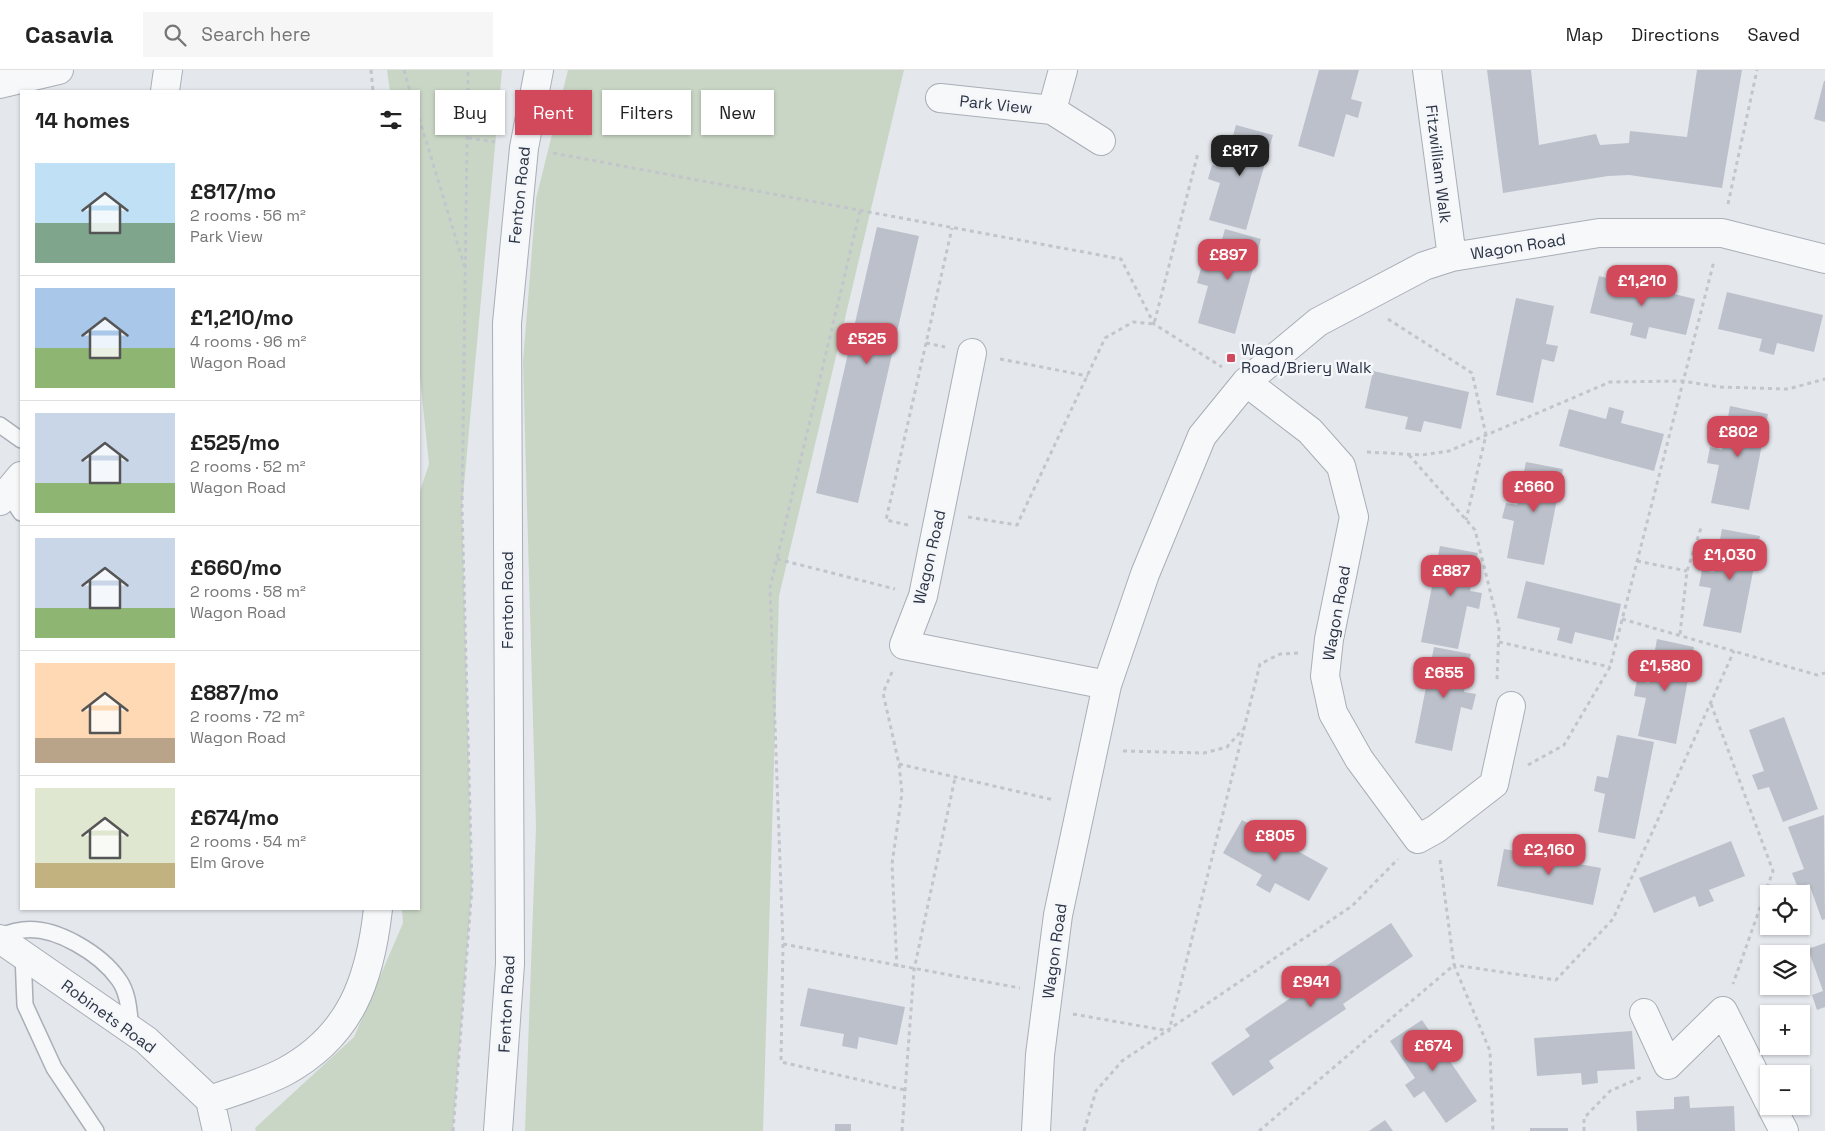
<!DOCTYPE html>
<meta charset="utf-8">
<style>
body{margin:0;font-family:"Space Grotesk",sans-serif;background:#f6f6f6;color:#222;height:100vh;display:flex;flex-direction:column;font-size:19px;white-space:nowrap}
*{box-sizing:border-box;margin:0}
p{font-size:16px;color:#767676}
.icon{flex:none;width:28px;height:28px;fill:none;stroke:currentColor;stroke-width:2;stroke-linecap:round;stroke-linejoin:round}
.map{position:relative;flex:1;overflow:hidden}
.drawer{position:absolute;left:20px;top:20px;width:400px;height:820px;display:flex;flex-direction:column;background:#fff;border-radius:0px;box-shadow:0 1px 4px #0004}
.drawer>*{flex:none}
.guide{position:absolute;left:435px;top:20px;width:475px;height:45px;display:flex;gap:10px}
.buttons{position:absolute;left:1760px;top:815px;display:grid;gap:10px}
.buttons a{display:grid;place-items:center;width:50px;height:50px;border-radius:0px;background:#fff;box-shadow:0 1px 4px #0004;font-size:25px}
.price{position:absolute;translate:-50% -42px;padding:0 11px;border-radius:10px;background:#d1495b;color:#fff;font-size:16px;line-height:32px;filter:drop-shadow(0 1px 2px #0008)}
.price::after{content:'';position:absolute;left:50%;top:30px;width:15px;height:11px;margin-left:-8px;background:inherit;clip-path:polygon(0 0,100% 0,50% 100%)}
.price.active{background:#222;color:#fff}
ul{padding:0;list-style:none}
li{display:flex;align-items:center;gap:15px;height:125px;padding:0 15px}
li+li{border-top:1px solid #e0e0e0}
li span{display:grid;place-items:center;flex:none;width:140px;height:100px;border-radius:0px;color:#555}
li>.icon{margin-inline-start:auto}
span .icon{width:60px;height:60px;fill:#fffc;stroke-width:1}
li b{font-size:21px}
h2{display:flex;justify-content:space-between;align-items:center;height:60px;padding:0 15px;font-size:21px}
.chip{padding:0 18px;border-radius:0px;background:#fff;box-shadow:0 1px 4px #0004;font-size:18px;line-height:45px}
.chip.active{background:#d1495b;color:#fff}
header{display:flex;align-items:center;gap:30px;box-sizing:border-box;height:70px;padding:0 25px;background:#fff;border-bottom:1px solid #e0e0e0}
header strong{font-size:24px}
nav{display:flex;gap:28px;margin-inline-start:auto;font-size:18px}
.search{width:350px;height:45px;background:#f6f6f6;display:flex;align-items:center;gap:12px;box-sizing:border-box;padding:0 18px;border-radius:0px;color:#767676;font-size:19px}
.map>svg:first-child{display:block}
.green{fill:#c9d6c5}
.building{fill:#bbc0ca}
.lines{fill:none;stroke-linecap:round;stroke-linejoin:round}
.service-casing{stroke:#a9aeb7;stroke-width:18}
.minor-casing{stroke:#a9aeb7;stroke-width:30}
.tertiary-casing{stroke:#a9aeb7;stroke-width:30}
.path{stroke:#c2c5cb;stroke-width:3;stroke-dasharray:4 4;stroke-linecap:butt}
.service{stroke:#f7f8fa;stroke-width:15}
.minor{stroke:#f7f8fa;stroke-width:28}
.tertiary{stroke:#f7f8fa;stroke-width:28}
.poi-dot{fill:#d1495b;stroke:#f4f6f9;stroke-width:2}
.labels{text-anchor:middle;stroke-width:5;stroke-linejoin:round;paint-order:stroke}
.street-label{font-size:16px;fill:#2b3445;stroke:#f4f6f9}
.poi-label{font-size:16px;fill:#2b3445;stroke:#f4f6f9;text-anchor:start}
</style>
<header>
<strong>Casavia</strong>
<div class="search"><svg class="icon" aria-label="search" viewBox="0 0 24 24"><circle cx="10" cy="10" r="6"/><path d="M15 15l6 6"/></svg>Search here</div>
<nav><a>Map</a><a>Directions</a><a>Saved</a></nav>
</header>
<div class="map">
<svg width="1825" height="1061" viewBox="0 0 1825 1061">
<rect width="100%" height="100%" fill="#e4e7ec"/>
<!-- green -->
<path class="green" d="M387 0H502L462 437 472 817 453 1061H256L255 1058 354 967 403 853 402 839H419V424L429 394 419 298V21H390Z
M568 0H904L779 526 763 1061H525L536 757 523 292 536 129Z"/>
<!-- building -->
<path class="building" d="M1319 0H1359L1351 29 1362 32 1358 48 1346 44 1334 87 1298 76Z
M1487 0H1531L1539 75 1596 64 1600 75 1629 73 1630 61 1687 67 1697 0H1742L1722 118 1629 105 1608 106 1503 123Z
M1824 11H1825V52L1814 49Z
M1236 55 1273 65 1246 160 1209 150 1220 113 1208 109 1212 95 1224 97Z
M877 157 919 166 858 433 816 423Z
M1225 159 1261 169 1235 264 1198 253 1208 216 1197 213 1201 198 1213 201Z
M1599 206 1695 229 1686 265 1649 257 1646 269 1630 265 1633 253 1590 243Z
M1727 222 1823 245 1814 282 1777 273 1774 285 1759 281 1762 269 1718 259Z
M1516 228 1554 236 1546 274 1558 276 1554 292 1542 289 1533 333 1496 325Z
M1373 301 1469 322 1461 359 1424 351 1421 362 1405 359 1408 347 1365 338Z
M1730 336 1768 344 1749 440 1711 433 1719 395 1707 393 1710 377 1722 380Z
M1609 337 1624 341 1621 353 1664 364 1654 401 1559 376 1569 339 1606 349Z
M1526 392 1563 399 1544 495 1507 488 1514 451 1502 448 1506 433 1517 435Z
M1722 459 1760 466 1741 563 1703 556 1711 518 1699 516 1702 500 1714 502Z
M1440 476 1478 483 1470 521 1482 523 1479 539 1467 536 1458 579 1421 572Z
M1526 511 1621 534 1613 571 1575 562 1572 574 1557 570 1560 558 1517 548Z
M1657 569 1694 577 1676 674 1638 666 1646 628 1634 626 1637 610 1649 613Z
M1434 577 1471 584 1464 622 1476 624 1472 640 1461 637 1452 681 1415 673Z
M1784 647 1818 739 1783 752 1769 717 1758 720 1752 705 1764 701 1749 660Z
M1617 665 1654 672 1635 769 1598 762 1605 724 1594 721 1597 706 1608 708Z
M1824 745 1825 849 1822 850 1809 814 1798 818 1792 803 1804 799 1788 757Z
M1242 750 1328 798 1309 831 1275 813 1270 823 1256 815 1262 805 1223 783Z
M1731 771 1745 806 1709 820 1714 831 1699 837 1695 826 1654 843 1639 808Z
M1544 775 1560 778 1557 790 1601 798 1593 835 1497 816 1504 779 1542 786Z
M1391 853 1413 886 1343 934 1346 939 1269 991 1274 998 1233 1026 1211 993 1250 966 1245 959 1324 905 1320 900Z
M1825 873V937L1817 940 1812 925 1823 921 1808 879Z
M808 918 905 937 897 975 859 967 857 979 842 976 844 964 800 956Z
M1422 950 1477 1031 1446 1053 1424 1021 1414 1028 1405 1015 1415 1008 1390 971Z
M1632 961 1635 999 1597 1001 1598 1013 1582 1015 1581 1003 1537 1006 1534 968Z
M1689 1026 1690 1038 1734 1036 1735 1061H1637L1636 1041 1674 1039V1027Z
M1385 1050 1393 1061H1369Z
M835 1054H851V1061H835Z
M1530 1058H1568V1061H1530Z"/>
<g class="lines">
<defs>
<path id="service" d="M0 355 21 370
M7 422 21 443
M0 865C7 864 15 861 23 860 56 856 101 884 119 910 129 924 129 943 131 959
M23 884 25 935 54 998 96 1061"/>
<path id="minor" d="M1427 0 1452 187
M0 14 59 0
M165 21 168 0
M940 28 1052 40 1101 71
M1052 40 1063 0
M972 283 923 526 904 575 1107 615
M1246 312 1310 361 1341 396 1354 447 1329 569 1325 606 1333 643 1359 689 1418 769 1436 759 1494 714 1511 636
M0 431 21 406
M0 869 146 970 210 1030 217 1061
M1644 943 1668 995 1723 941 1769 1032
M210 1030C234 1021 261 1014 284 1002 351 966 370 910 378 839
M1771 1036 1784 1061
M1036 1061 1040 985 1058 845 1107 615 1145 504 1202 366 1246 312 1318 252 1424 196 1452 187 1599 163H1722L1825 189"/>
<path id="tertiary" d="M498 1061 510 894 507 253 524 78 539 0"/>
</defs>
<!-- service casing -->
<use href="#service" class="service-casing"/>
<!-- minor casing -->
<use href="#minor" class="minor-casing"/>
<!-- tertiary casing -->
<use href="#tertiary" class="tertiary-casing"/>
<!-- path -->
<path class="path" d="M371 0 373 21
M404 0 410 21
M419 48 465 198
M468 68 495 72
M553 83 1121 189 1154 254 1222 297
M1728 134 1757 0
M860 141 770 518 783 874 1020 918
M1388 249 1472 303 1486 365 1466 450
M926 273 945 277
M1000 289 1088 306
M1367 382 1422 385 1449 381 1610 312 1683 311 1719 317 1788 319 1825 309
M1409 385 1475 460 1499 557 1497 610
M968 447 1017 455 1105 268 1133 252 1154 254 1198 83
M908 455 886 450 952 158
M777 489 895 519
M1637 491 1687 501
M1622 549 1817 605 1825 603
M1680 564 1687 501 1701 458
M1499 572 1610 597
M892 602 883 623 899 694 902 723 892 794 897 897
M1711 634 1773 801 1733 914
M1123 681 1204 683 1227 677 1243 659
M899 694 1054 730
M1528 695 1564 675 1610 597 1714 191
M1440 790 1454 895 1556 910 1613 849 1734 581
M783 874 781 992 905 1020
M1073 944 1169 961 1260 594 1280 584 1299 583
M453 1061 472 817 462 437 468 0
M902 1061 914 900 955 708
M1084 1061 1096 1021 1122 991 1352 836 1398 789
M1259 1061 1454 895 1490 981 1493 1061
M1584 1061V1048L1610 1021 1642 1007"/>
<!-- service -->
<use href="#service" class="service"/>
<!-- minor -->
<use href="#minor" class="minor"/>
<!-- tertiary -->
<use href="#tertiary" class="tertiary"/>
</g>
<!-- markers -->
<rect class="poi-dot" x="1226" y="283" width="10" height="10" rx="2.5"/>
<g class="labels">
<!-- street labels -->
<g class="street-label">
<text transform="translate(996 34) rotate(6)" y="6">Park View</text>
<text transform="translate(1439 94) rotate(83)" y="6">Fitzwilliam Walk</text>
<text transform="translate(519 125) rotate(-84)" y="6">Fenton Road</text>
<text transform="translate(1518 176) rotate(-9)" y="6">Wagon Road</text>
<text transform="translate(929 487) rotate(-77)" y="6">Wagon Road</text>
<text transform="translate(507 530) rotate(-90)" y="6">Fenton Road</text>
<text transform="translate(1336 543) rotate(-80)" y="6">Wagon Road</text>
<text transform="translate(1054 881) rotate(-82)" y="6">Wagon Road</text>
<text transform="translate(506 934) rotate(-87)" y="6">Fenton Road</text>
<text transform="translate(109 946) rotate(36)" y="6">Robinets Road</text>
</g>
<!-- poi labels -->
<g class="poi-label">
<text x="1241" y="285">Wagon<tspan x="1241" dy="18">Road/Briery Walk</tspan></text>
</g>
</g>
</svg>
<div class="buttons">
<a><svg class="icon" aria-label="locate" viewBox="0 0 24 24"><circle cx="12" cy="12" r="6"/><path d="M12 2v4M12 18v4M2 12h4M18 12h4"/></svg></a>
<a><svg class="icon" aria-label="layers" viewBox="0 0 24 24"><path d="M12 4l9 5-9 5-9-5zM3 14l9 5 9-5"/></svg></a>
<a>+</a>
<a>−</a>
</div>
<b class="price active" style="left:1240px;top:107px">£817</b>
<b class="price" style="left:1228px;top:211px">£897</b>
<b class="price" style="left:1642px;top:237px">£1,210</b>
<b class="price" style="left:867px;top:295px">£525</b>
<b class="price" style="left:1738px;top:388px">£802</b>
<b class="price" style="left:1534px;top:443px">£660</b>
<b class="price" style="left:1730px;top:511px">£1,030</b>
<b class="price" style="left:1451px;top:527px">£887</b>
<b class="price" style="left:1665px;top:622px">£1,580</b>
<b class="price" style="left:1444px;top:629px">£655</b>
<b class="price" style="left:1275px;top:792px">£805</b>
<b class="price" style="left:1549px;top:806px">£2,160</b>
<b class="price" style="left:1311px;top:938px">£941</b>
<b class="price" style="left:1433px;top:1002px">£674</b>
<div class="guide">
<a class="chip">Buy</a>
<a class="chip active">Rent</a>
<a class="chip">Filters</a>
<a class="chip">New</a>
</div>
<section class="drawer">
<h2>14 homes<svg class="icon" aria-label="filters" viewBox="0 0 24 24"><path d="M4 7h16M4 17h16"/><circle cx="9" cy="7" r="2"/><circle cx="15" cy="17" r="2"/></svg></h2>
<ul>
<li><span style="background:linear-gradient(#bfe0f5 60%,#7fa58c 0)"><svg class="icon" aria-label="home" viewBox="0 0 24 24"><path d="M3 11l9-7 9 7M6 9v11h12V9"/></svg></span><div><b>£817/mo</b><p>2 rooms · 56 m²</p><p>Park View</p></div></li>
<li><span style="background:linear-gradient(#a9c7e8 60%,#8fb573 0)"><svg class="icon" aria-label="home" viewBox="0 0 24 24"><path d="M3 11l9-7 9 7M6 9v11h12V9"/></svg></span><div><b>£1,210/mo</b><p>4 rooms · 96 m²</p><p>Wagon Road</p></div></li>
<li><span style="background:linear-gradient(#c9d6e8 70%,#8fb573 0)"><svg class="icon" aria-label="home" viewBox="0 0 24 24"><path d="M3 11l9-7 9 7M6 9v11h12V9"/></svg></span><div><b>£525/mo</b><p>2 rooms · 52 m²</p><p>Wagon Road</p></div></li>
<li><span style="background:linear-gradient(#c9d6e8 70%,#8fb573 0)"><svg class="icon" aria-label="home" viewBox="0 0 24 24"><path d="M3 11l9-7 9 7M6 9v11h12V9"/></svg></span><div><b>£660/mo</b><p>2 rooms · 58 m²</p><p>Wagon Road</p></div></li>
<li><span style="background:linear-gradient(#ffd9b3 75%,#b9a48a 0)"><svg class="icon" aria-label="home" viewBox="0 0 24 24"><path d="M3 11l9-7 9 7M6 9v11h12V9"/></svg></span><div><b>£887/mo</b><p>2 rooms · 72 m²</p><p>Wagon Road</p></div></li>
<li><span style="background:linear-gradient(#dfe7d0 75%,#c2b280 0)"><svg class="icon" aria-label="home" viewBox="0 0 24 24"><path d="M3 11l9-7 9 7M6 9v11h12V9"/></svg></span><div><b>£674/mo</b><p>2 rooms · 54 m²</p><p>Elm Grove</p></div></li>
</ul>
</section>
</div>
